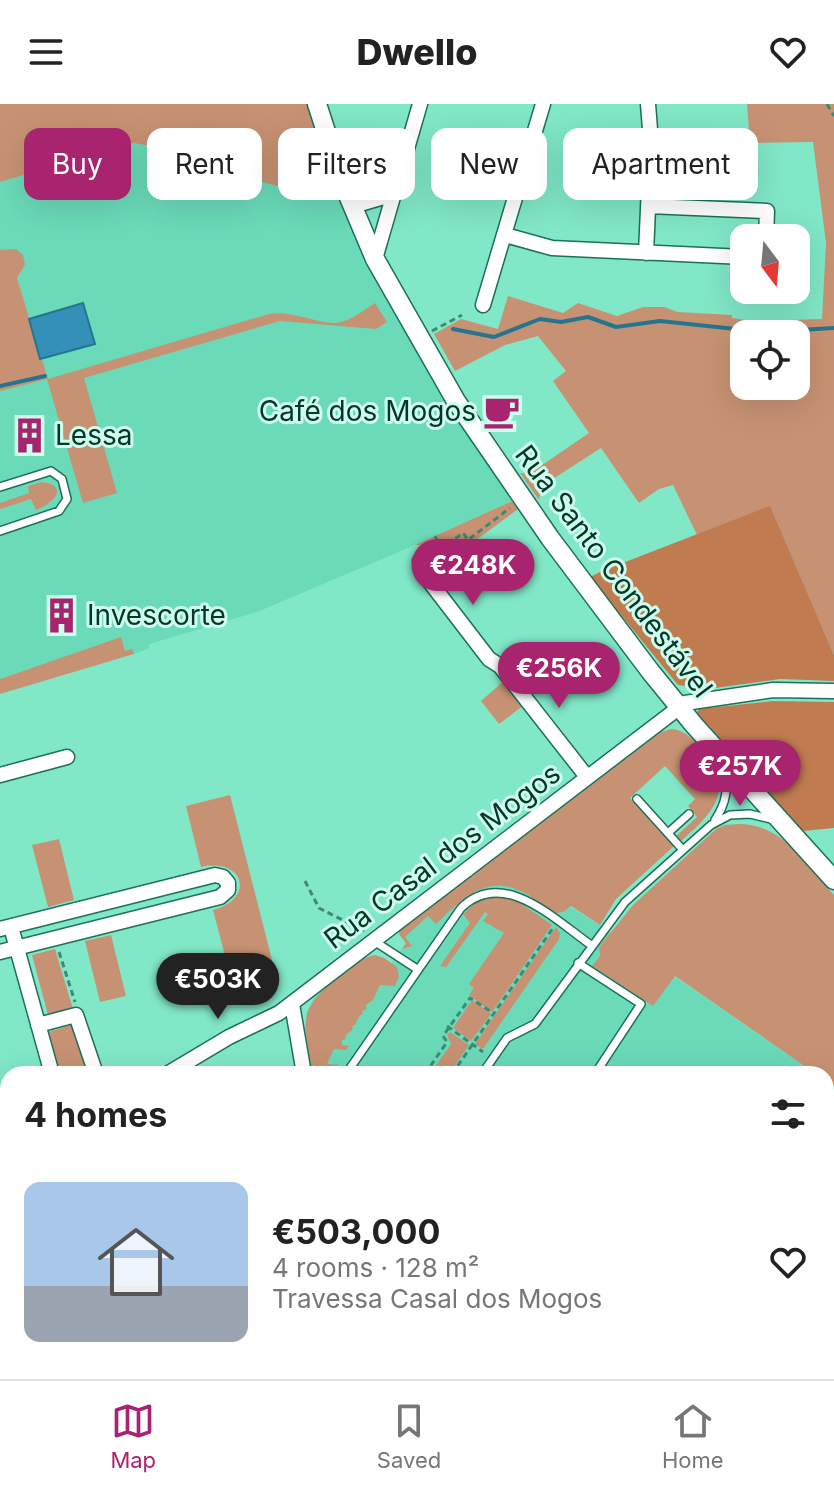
<!DOCTYPE html>
<meta charset="utf-8">
<style>
body{margin:0;font-family:Inter,sans-serif;background:#f6f6f6;color:#222;height:100vh;display:flex;flex-direction:column;font-size:30px;white-space:nowrap}
*{box-sizing:border-box;margin:0}
p{font-size:26px;color:#767676}
.icon{flex:none;width:44px;height:44px;fill:none;stroke:currentColor;stroke-width:2;stroke-linecap:round;stroke-linejoin:round}
.map{position:relative;flex:1;overflow:hidden}
.drawer{position:absolute;left:0px;top:962px;width:834px;height:314px;display:flex;flex-direction:column;background:#fff;border-radius:24px 24px 0 0;box-shadow:0 8px 32px #0002}
.drawer>*{flex:none}
.hud{position:absolute;left:24px;top:24px;width:786px;height:72px;display:flex;gap:16px}
.needle{width:52px;rotate:164deg}
.controls{position:absolute;left:730px;top:120px;display:grid;gap:16px}
.controls a{display:grid;place-items:center;width:80px;height:80px;border-radius:16px;background:#fff;box-shadow:0 8px 32px #0002;font-size:40px}
.price{position:absolute;translate:-50% -68px;padding:0 18px;border-radius:28px;background:#a8246e;color:#fff;font-size:26px;line-height:52px;filter:drop-shadow(0 2px 4px #0008)}
.price::after{content:'';position:absolute;left:50%;top:48px;width:24px;height:18px;margin-left:-12px;background:inherit;clip-path:polygon(0 0,100% 0,50% 100%)}
.price.current{background:#222;color:#fff}
ul{padding:0;list-style:none}
li{display:flex;align-items:center;gap:24px;height:200px;padding:0 24px}
li span{display:grid;place-items:center;flex:none;width:224px;height:160px;border-radius:16px;color:#555}
li>.icon{margin-inline-start:auto}
span .icon{width:96px;height:96px;fill:#fffc;stroke-width:1}
li b{font-size:34px}
h2{display:flex;justify-content:space-between;align-items:center;height:96px;padding:0 24px;font-size:34px}
.tag{padding:0 28px;border-radius:16px;background:#fff;box-shadow:0 8px 32px #0002;font-size:28px;line-height:72px}
.tag.current{background:#a8246e;color:#fff}
header{display:flex;justify-content:space-between;align-items:center;height:104px;padding:0 24px;background:#fff;font-size:36px;font-weight:800}
.tab-bar{display:flex;justify-content:space-around;align-items:center;height:112px;border-top:2px solid #e0e0e0;background:#fff;font-size:22px;color:#767676}
.tab-bar a{display:grid;justify-items:center;gap:4px}
.tab-bar .current{color:#a8246e}
.map>svg:first-child{display:block}
.built{fill:#6adab9}
.green{fill:#c79273;fill-rule:evenodd}
.forest{fill:#c17b51}
.water{fill:#3490b9;stroke:#26758e;stroke-width:2}
.lines{fill:none;stroke-linecap:round;stroke-linejoin:round}
.stream{stroke:#26758e;stroke-width:4}
.service-casing{stroke:#1c705a;stroke-width:10}
.minor-casing{stroke:#1c705a;stroke-width:17}
.tertiary-casing{stroke:#1c705a;stroke-width:21}
.path{stroke:#408a75;stroke-width:3;stroke-dasharray:6 4;stroke-linecap:butt}
.service{stroke:#fff;stroke-width:7}
.minor{stroke:#fff;stroke-width:14}
.tertiary{stroke:#fff;stroke-width:18}
.labels{text-anchor:middle;stroke-width:6;stroke-linejoin:round;paint-order:stroke}
.poi-label{font-size:28px;fill:#06362a;stroke:#cdfdec;text-anchor:start}
.street-label{font-size:28px;fill:#06362a;stroke:#cdfdec}
</style>
<header><svg class="icon" aria-label="menu" viewBox="0 0 24 24"><path d="M4 6h16M4 12h16M4 18h16"/></svg>Dwello<svg class="icon" aria-label="heart" viewBox="0 0 24 24"><path d="M12 20l-8-8c-3-5 5-10 8-4 3-6 11-1 8 4z"/></svg></header>
<div class="map">
<svg width="834" height="1275" viewBox="0 0 834 1275">
<rect width="100%" height="100%" fill="#80e7c7"/>
<!-- built -->
<path class="built" d="M134 39 150 42 193 61 233 70 310 77 318 70 336 63 341 78 520 393 415 441 257 508 149 540V544L134 550 132 546 125 548 120 534 0 575V287L47 274 17 174 25 161 0 146V78Z
M494 755 604 824 816 970H313L305 923 307 907 314 894 321 887 373 855 390 861 406 839 399 830 400 826Z
M826 977 834 982V1275H458L462 1268H826Z"/>
<!-- green -->
<path class="green" d="M0 0H308L328 65 301 81 282 83 193 61 150 42 134 39 0 78Z
M747 0H834V551L770 403 697 431 673 381 659 385 639 399 601 344 542 382 539 396 520 369 529 370 589 329 553 277 566 267 538 232 505 241 455 267 434 230 461 215 498 225 508 192 563 209 578 199 617 212 643 203H664L678 208 732 211V214L753 217 822 215 826 139 813 38 750 39ZM744 230H796V282H744Z
M16 145 23 151 25 161 17 174 48 275 269 210C292 206 311 218 334 219 348 219 364 206 375 199L387 218 376 225 280 217 84 274 117 389 83 399 47 275 0 287V146Z
M42 378C71 382 52 400 36 406L31 395 0 405V399L29 389 28 382Z
M512 397 518 405 434 467C437 452 433 441 415 441Z
M121 533 125 547 132 545 134 550 0 590V575Z
M505 576 524 601 499 620 481 597Z
M671 625C686 626 692 635 702 645 737 685 713 709 681 737L676 732 697 713 688 702 695 695 665 662 630 694 674 742 616 795 600 821 571 802 563 808 556 809C543 803 532 791 518 786 483 771 459 798 436 820L428 812 405 833 412 842 402 845 406 839 399 830 400 826 661 628Z
M230 691 272 856 229 867 213 806C256 795 244 753 201 763L186 702Z
M739 720C783 720 807 761 834 791V982L826 977V970H816L675 872 653 902 592 862 600 852 599 843 633 801 716 725 725 721Z
M59 735 74 796 48 803 32 741Z
M498 792 516 796 552 821 492 908 469 891 474 884 469 880 504 829 483 817 488 810 485 808 446 863 440 862 470 819 463 810 477 797Z
M556 823 560 829 559 835 483 945 475 940Z
M111 831 126 892 100 898 85 837Z
M55 845 73 905 48 911 32 851Z
M375 851 384 854 397 863 399 872 395 882 380 881 373 896 366 901V906H363L362 911H360L355 921H353L352 926 346 931 345 936H342V941L349 942 346 946 334 945 327 960 339 961 334 966H324L323 970H313C303 916 296 906 342 870 353 863 362 853 375 851Z
M472 896 491 910 471 937 453 924Z
M72 921 89 970H59L48 928Z
M450 928 469 941 449 970H430L451 940 447 931Z
M8 1089V1268H69V1275H0V1090Z
M120 1268H462L458 1275H87H120Z"/>
<!-- forest -->
<path class="forest" d="M770 402 834 551V577L780 575 708 585 678 581 590 473 602 467Z
M773 597 834 598V724L803 727 697 609 699 605Z"/>
<!-- water -->
<path class="water" d="M83 199 95 240 40 255 29 215Z"/>
<g class="lines">
<!-- stream -->
<path class="stream" d="M453 225 494 233 540 215 561 218 588 213 616 223 660 217 764 228 834 224
M0 282 45 272"/>
<defs>
<path id="service" d="M0 383 51 367 62 375 67 395 59 407 0 427
M637 695 683 746
M715 716C727 698 728 684 725 663
M668 729 689 710
M374 837 417 865
M578 859 641 900 595 970
M346 970 461 804C503 763 554 815 591 841
M482 970 507 934 535 920 625 798 711 721 730 711 750 710 775 716
M826 999 834 1000
M826 1184 834 1190
M536 1268 547 1275
M611 1268 621 1275
M467 1275 472 1268"/>
<path id="minor" d="M353 102 394 90
M648 102 767 107 766 134
M505 131 552 144 744 153
M646 149 651 38 648 0
M375 155 420 0
M483 201 543 0
M420 457 423 469 489 555 500 562 587 673
M0 671 67 653
M11 823 52 970
M0 825 215 771 223 773 228 779V786L220 793 0 848
M292 900 304 970
M38 921 76 911 96 970
M167 970 229 933 279 909 685 599 773 586 834 587
M0 1072 8 1067"/>
<path id="tertiary" d="M317 0 342 77 375 155 456 297 550 434 650 567 694 621 834 776"/>
</defs>
<!-- service casing -->
<use href="#service" class="service-casing"/>
<!-- minor casing -->
<use href="#minor" class="minor-casing"/>
<!-- tertiary casing -->
<use href="#tertiary" class="tertiary-casing"/>
<!-- path -->
<path class="path" d="M827 0 834 12
M432 227 462 211
M435 432 441 445
M431 452 463 429 468 436 510 404
M305 777 319 804 364 827
M59 848 75 898
M447 922 483 948
M425 970 447 938 443 932 470 894 493 909
M452 970 553 824"/>
<!-- service -->
<use href="#service" class="service"/>
<!-- minor -->
<use href="#minor" class="minor"/>
<!-- tertiary -->
<use href="#tertiary" class="tertiary"/>
</g>
<!-- icons -->
<defs>
<symbol id="cafe-bare" viewBox="-9 -9 18 18"><path d="M-5.5-4.5H6V0H3Q3 3.5 0 3.5H-2.5Q-5.5 3.5-5.5 0ZM3-3.2v2h1.7v-2ZM-6 4.5H4V6H-6Z" fill="#a8246e" stroke="#cdfdec" stroke-width="2.5" paint-order="stroke"/></symbol>
<symbol id="building-bare" viewBox="-9 -9 18 18"><path d="M-4-6H4V6H1V3H-1V6H-4ZM-2.5-4.3h1.7v1.8h-1.7ZM.8-4.3h1.7v1.8H.8ZM-2.5-1h1.7V.8h-1.7ZM.8-1h1.7V.8H.8Z" fill="#a8246e" stroke="#cdfdec" stroke-width="2.5" paint-order="stroke"/></symbol>
</defs>
<g fill-rule="evenodd">
<use href="#cafe-bare" x="476" y="282" width="51" height="51"/>
<use href="#building-bare" x="4" y="306" width="51" height="51"/>
<use href="#building-bare" x="36" y="486" width="51" height="51"/>
</g>
<g class="labels">
<!-- poi labels -->
<g class="poi-label">
<text x="476" y="317" text-anchor="end">Café dos Mogos</text>
<text x="55" y="341">Lessa</text>
<text x="87" y="521">Invescorte</text>
</g>
<!-- street labels -->
<g class="street-label">
<text transform="translate(614 467) rotate(53)" y="10">Rua Santo Condestável</text>
<text transform="translate(442 752) rotate(-37)" y="10">Rua Casal dos Mogos</text>
</g>
</g>
</svg>
<div class="controls">
<a><svg class="needle" viewBox="-14 -14 28 28"><path d="M0-13l5 13h-10z" fill="#e53935"/><path d="M0 13l5-13h-10z" fill="#767676"/></svg></a>
<a><svg class="icon" aria-label="locate" viewBox="0 0 24 24"><circle cx="12" cy="12" r="6"/><path d="M12 2v4M12 18v4M2 12h4M18 12h4"/></svg></a>
</div>
<b class="price" style="left:473px;top:503px">€248K</b>
<b class="price" style="left:559px;top:606px">€256K</b>
<b class="price" style="left:740px;top:704px">€257K</b>
<b class="price current" style="left:218px;top:917px">€503K</b>
<div class="hud">
<a class="tag current">Buy</a>
<a class="tag">Rent</a>
<a class="tag">Filters</a>
<a class="tag">New</a>
<a class="tag">Apartment</a>
</div>
<section class="drawer">
<h2>4 homes<svg class="icon" aria-label="filters" viewBox="0 0 24 24"><path d="M4 7h16M4 17h16"/><circle cx="9" cy="7" r="2"/><circle cx="15" cy="17" r="2"/></svg></h2>
<ul>
<li><span style="background:linear-gradient(#a9c7e8 65%,#9aa5b1 0)"><svg class="icon" aria-label="home" viewBox="0 0 24 24"><path d="M3 11l9-7 9 7M6 9v11h12V9"/></svg></span><div><b>€503,000</b><p>4 rooms · 128 m²</p><p>Travessa Casal dos Mogos</p></div><svg class="icon" aria-label="heart" viewBox="0 0 24 24"><path d="M12 20l-8-8c-3-5 5-10 8-4 3-6 11-1 8 4z"/></svg></li>
</ul>
</section>
</div>
<nav class="tab-bar">
<a class="current"><svg class="icon" aria-label="map" viewBox="0 0 24 24"><path d="M3 6l6-2 6 2 6-2v14l-6 2-6-2-6 2zM9 4v14M15 6v14"/></svg>Map</a>
<a><svg class="icon" aria-label="saved" viewBox="0 0 24 24"><path d="M7 4h10v16l-5-4-5 4z"/></svg>Saved</a>
<a><svg class="icon" aria-label="home" viewBox="0 0 24 24"><path d="M3 11l9-7 9 7M6 9v11h12V9"/></svg>Home</a>
</nav>
